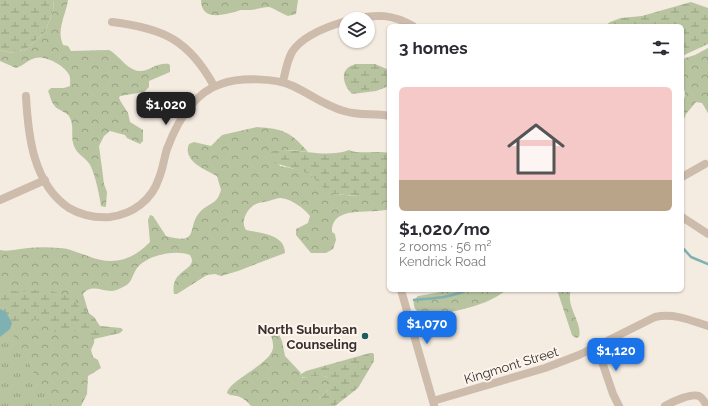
<!DOCTYPE html>
<meta charset="utf-8">
<style>
body{margin:0;font-family:Raleway,sans-serif;background:#f7f7f7;color:#2b2b33;height:100vh;display:flex;flex-direction:column;font-size:15px;white-space:nowrap}
*{box-sizing:border-box;margin:0}
p{font-size:13px;color:#7c7c81}
.icon{flex:none;width:22px;height:22px;fill:none;stroke:currentColor;stroke-width:2;stroke-linecap:round;stroke-linejoin:round}
.map{position:relative;flex:1;overflow:hidden}
.panel{position:absolute;left:387px;top:24px;width:297px;height:268px;display:flex;flex-direction:column;background:#fff;border-radius:6px;box-shadow:0 1px 3px #0004}
.panel>*{flex:none}
.fabs{position:absolute;left:339px;top:12px;display:grid;gap:8px}
.fabs a{display:grid;place-items:center;width:36px;height:36px;border-radius:50%;background:#fff;box-shadow:0 1px 3px #0004;font-size:20px}
.price{position:absolute;translate:-50% -34px;padding:0 9px;border-radius:8px;background:#1a73e8;color:#fff;font-size:13px;line-height:26px;filter:drop-shadow(0 1px 2px #0008)}
.price::after{content:'';position:absolute;left:50%;top:24px;width:12px;height:9px;margin-left:-6px;background:inherit;clip-path:polygon(0 0,100% 0,50% 100%)}
.price.current{background:#222;color:#fff}
ul{padding:0;list-style:none}
li{display:grid;align-content:center;gap:8px;height:212px;padding:0 12px}
li+li{border-top:1px solid #e1e1e2}
li span{display:grid;place-items:center;height:124px;border-radius:6px;color:#555}
li>.icon{margin-inline-start:auto}
span .icon{width:72px;height:72px;fill:#fffc;stroke-width:1}
li b{font-size:17px}
h2{display:flex;justify-content:space-between;align-items:center;height:48px;padding:0 12px;font-size:17px}
.map>svg:first-child{display:block}
.forest{fill:url(#forest-crowns)}
.wetland{fill:url(#wetland-marsh)}
.park{fill:url(#park-tufts)}
.water{fill:#7fb0b2}
.lines{fill:none;stroke-linecap:round;stroke-linejoin:round}
.stream{stroke:#7fb0b2;stroke-width:2.5}
.minor{stroke:#cdbbac;stroke-width:8}
.poi-dot{fill:#1f5a5e;stroke:#fbf5ee;stroke-width:1.5}
.labels{text-anchor:middle;stroke-width:4;stroke-linejoin:round;paint-order:stroke}
.poi-label{font-size:13px;font-weight:bold;fill:#3b302b;stroke:#fbf5ee;text-anchor:end}
.street-label{font-size:13px;fill:#3b302b;stroke:#fbf5ee}
</style>
<div class="map">
<svg width="708" height="406" viewBox="0 0 708 406">
<defs>
<pattern id="forest-crowns" width="20" height="18" patternUnits="userSpaceOnUse"><rect width="20" height="18" fill="#b8c4a0"/><path d="M2 6a3 3 0 1 1 6 0M12 15a3 3 0 1 1 6 0" fill="none" stroke="#97a083"/></pattern>
<pattern id="wetland-marsh" width="20" height="14" patternUnits="userSpaceOnUse"><rect width="20" height="14" fill="#b8c4a0"/><path d="M1 5h8M5 5V1M11 12h8M15 12V8" fill="none" stroke="#97a083"/></pattern>
<pattern id="park-tufts" width="24" height="20" patternUnits="userSpaceOnUse"><rect width="24" height="20" fill="#b8c4a0"/><path d="M3 7l-1-3M5 7V3M7 7l1-3M15 17l-1-3M17 17v-4M19 17l1-3" fill="none" stroke="#97a083"/></pattern>
</defs>
<rect width="100%" height="100%" fill="#f4ebe1"/>
<!-- forest -->
<path class="forest" d="M54 0H68C66 15 56 29 63 45L68 46 71 51 109 50C119 55 127 70 139 71 149 72 156 62 169 64L170 66V72L149 81V87L144 92 120 96 119 98 121 102 128 113 130 122 143 130V141L140 144 127 138 125 135 110 131 104 136 99 146 104 184 107 192 106 206 105 207 101 206C100 197 94 168 88 162 83 156 77 154 74 146 70 136 75 126 69 116 65 111 57 110 54 105 51 102 50 95 48 91L51 88H64L70 86C70 82 71 77 68 73 63 65 45 55 35 58 26 61 23 66 16 68L0 61V50L12 53 17 50 24 51 45 32 53 11Z
M201 0H298L296 14 288 16C283 14 273 8 269 7 262 7 256 10 250 10 247 10 244 10 241 10 227 14 201 23 201 0Z
M708 48V113L702 103 696 102 686 114 682 124V106L685 96V92L682 84V59L695 55Z
M257 127C283 129 290 131 308 152L291 150 273 151 280 166 300 170 310 174 333 194 357 196 389 194V209C373 215 331 204 332 232L335 234 336 240 333 249 326 253H311L296 235V229L308 223 310 216C304 208 291 199 281 198 277 198 272 200 269 201 265 202 260 202 256 204 247 208 240 222 246 230 260 233 285 234 285 253L238 271 221 276 215 274 207 275 177 294H174C170 272 191 271 192 261 192 259 191 257 190 255 176 249 147 255 137 268 132 275 132 284 123 287 119 289 115 291 111 291 101 291 91 284 83 294L95 334 94 343 91 350 93 357 98 360 101 368 88 376 87 394 81 406H0V250C9 252 18 249 28 248 38 247 48 247 59 248 69 248 78 253 88 256 112 266 132 261 150 242L148 220 150 215 153 216 166 236C201 246 186 227 200 212 204 207 210 205 215 201 218 199 220 193 221 190L217 176C206 170 182 161 189 144L194 142 211 146 222 135Z
M452 290H506C501 294 495 298 488 301 475 307 442 315 428 315 419 315 412 309 414 300L418 296Z
M557 290H571C565 306 583 323 579 337L576 338 572 335Z
M271 325 275 326 282 341 285 356 301 373 300 374 302 378 321 375 328 378V390L319 399 322 406H325H251C248 402 242 397 237 396 232 395 231 396 227 393 229 380 271 364 273 348 274 340 269 334 269 326Z"/>
<!-- wetland -->
<path class="wetland" d="M0 0H54L53 11 45 32 24 51 17 50 12 53 0 50Z
M691 2 708 8V44L682 56V26H605L610 22 621 18 642 16Z
M356 64H375L389 70V86L376 91 352 94C342 84 339 68 356 64Z
M282 150C304 150 328 158 349 150 360 155 376 150 389 153V194L372 197 333 194 329 193 310 174 272 162 269 157 270 153 273 151Z
M0 287C14 295 28 290 42 290 53 289 65 296 75 299L78 305 94 317 100 326 121 328 123 330 120 333 94 339C87 334 81 329 71 331 64 332 61 334 55 332 47 315 22 317 10 329L12 323 0 309Z
M370 353H373L374 355V361L358 388 335 406H322L318 403 319 399 328 390V378C318 372 308 381 298 376L306 371Z"/>
<!-- park -->
<path class="park" d="M0 308 51 406H0Z"/>
<!-- water -->
<path class="water" d="M0 309 6 312 12 323 10 329 0 337Z"/>
<g class="lines">
<!-- stream -->
<path class="stream" d="M682 247 691 257 708 264
M488 290H494
M414 300C432 298 450 298 467 290"/>
<!-- minor -->
<path class="minor" d="M354 19C377 14 392 14 413 26
M112 22C163 28 189 40 214 86
M283 82C285 73 287 61 292 52 302 36 329 26 346 21
M26 96C28 135 33 184 69 208 81 215 96 218 110 217 133 214 152 200 159 178 163 169 164 158 167 149 177 122 193 93 221 84 240 77 275 78 293 86 310 94 326 106 344 111 359 116 374 113 389 116
M682 177 705 164
M0 200 45 180
M682 217 708 234
M401 290 434 405
M597 347 613 394 619 406
M433 401 545 368 579 355 655 317C674 313 690 320 708 326
M665 406C672 402 691 393 699 396 703 398 705 403 707 406"/>
</g>
<!-- markers -->
<circle class="poi-dot" cx="365" cy="336" r="4"/>
<g class="labels">
<!-- poi labels -->
<g class="poi-label">
<text x="357" y="334">North Suburban<tspan x="357" dy="15">Counseling</tspan></text>
</g>
<!-- street labels -->
<g class="street-label">
<text transform="translate(511 365) rotate(-17)" y="5">Kingmont Street</text>
</g>
</g>
</svg>
<div class="fabs">
<a><svg class="icon" aria-label="layers" viewBox="0 0 24 24"><path d="M12 4l9 5-9 5-9-5zM3 14l9 5 9-5"/></svg></a>
</div>
<b class="price current" style="left:166px;top:126px">$1,020</b>
<b class="price" style="left:427px;top:345px">$1,070</b>
<b class="price" style="left:616px;top:372px">$1,120</b>
<section class="panel">
<h2>3 homes<svg class="icon" aria-label="filters" viewBox="0 0 24 24"><path d="M4 7h16M4 17h16"/><circle cx="9" cy="7" r="2"/><circle cx="15" cy="17" r="2"/></svg></h2>
<ul>
<li><span style="background:linear-gradient(#f6c9c9 75%,#b9a48a 0)"><svg class="icon" aria-label="home" viewBox="0 0 24 24"><path d="M3 11l9-7 9 7M6 9v11h12V9"/></svg></span><div><b>$1,020/mo</b><p>2 rooms · 56 m²</p><p>Kendrick Road</p></div></li>
</ul>
</section>
</div>
